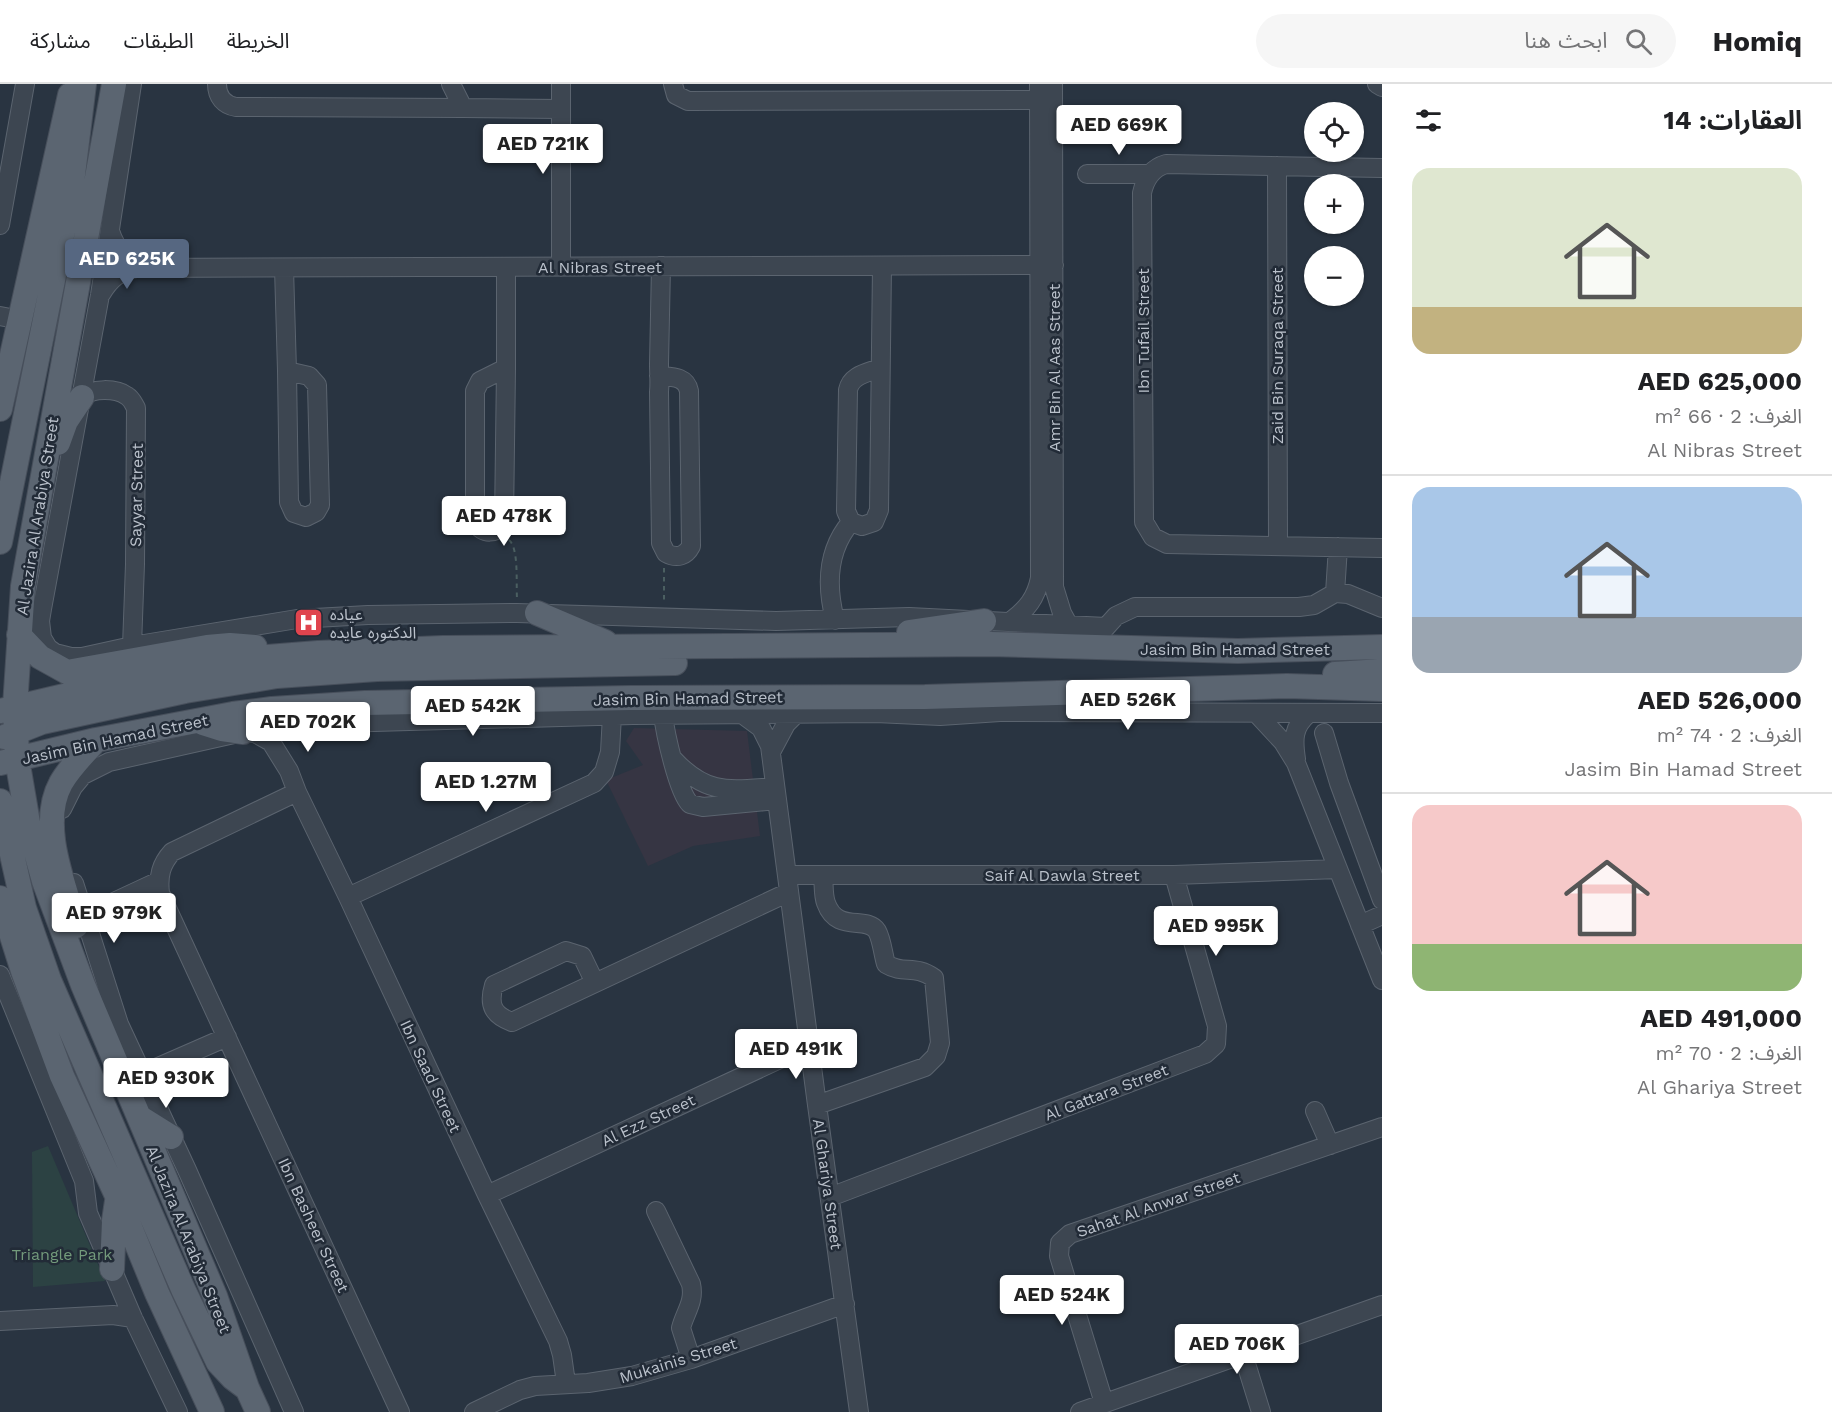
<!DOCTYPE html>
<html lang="ar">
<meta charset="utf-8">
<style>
body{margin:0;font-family:"Work Sans","Noto Sans Arabic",sans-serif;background:#f6f6f6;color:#202124;direction:rtl;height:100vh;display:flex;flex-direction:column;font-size:22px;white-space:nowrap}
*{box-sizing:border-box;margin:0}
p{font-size:20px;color:#757577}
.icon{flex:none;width:33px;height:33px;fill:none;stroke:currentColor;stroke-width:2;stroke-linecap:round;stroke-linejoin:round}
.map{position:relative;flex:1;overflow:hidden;direction:ltr}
.panel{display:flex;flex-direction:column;background:#fff;width:450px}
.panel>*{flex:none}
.buttons{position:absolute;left:1304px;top:18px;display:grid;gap:12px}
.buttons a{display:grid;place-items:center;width:60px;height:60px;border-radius:50%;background:#fff;box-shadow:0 2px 4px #0004;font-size:30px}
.price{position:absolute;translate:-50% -51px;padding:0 14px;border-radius:6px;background:#fff;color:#222;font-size:20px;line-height:39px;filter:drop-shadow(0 2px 3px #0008)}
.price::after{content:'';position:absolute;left:50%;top:36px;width:18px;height:14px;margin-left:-9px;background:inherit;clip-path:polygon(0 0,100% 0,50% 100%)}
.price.current{background:#566781;color:#fff}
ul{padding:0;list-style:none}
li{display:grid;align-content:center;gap:12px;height:318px;padding:0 30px}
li+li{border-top:2px solid #e0e0e0}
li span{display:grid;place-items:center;height:186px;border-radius:18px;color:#555}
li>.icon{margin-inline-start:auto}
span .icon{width:108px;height:108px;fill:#fffc;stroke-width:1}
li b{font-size:26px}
h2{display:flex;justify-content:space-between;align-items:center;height:72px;padding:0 30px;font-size:26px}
header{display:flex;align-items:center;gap:36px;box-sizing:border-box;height:84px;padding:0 30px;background:#fff;border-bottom:2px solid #e0e0e0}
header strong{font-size:28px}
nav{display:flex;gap:33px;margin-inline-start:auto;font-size:21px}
.search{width:420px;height:54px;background:#f6f6f6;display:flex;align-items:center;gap:15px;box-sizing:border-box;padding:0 21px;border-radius:33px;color:#757577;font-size:22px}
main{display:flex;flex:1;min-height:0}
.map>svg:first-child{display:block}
.medical{fill:#363543}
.green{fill:#2c4243}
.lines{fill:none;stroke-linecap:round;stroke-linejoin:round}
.minor-casing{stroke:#5b646f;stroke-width:20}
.major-casing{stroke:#474f5b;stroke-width:26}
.path{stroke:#4b5f61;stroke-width:2;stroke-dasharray:4.5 4.5;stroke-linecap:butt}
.minor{stroke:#3d4651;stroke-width:18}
.major{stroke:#5b6571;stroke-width:24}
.labels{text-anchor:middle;stroke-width:5;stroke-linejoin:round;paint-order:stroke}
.street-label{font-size:16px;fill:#bac1cb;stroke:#222b37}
.poi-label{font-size:16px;fill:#bac1cb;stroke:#222b37;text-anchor:start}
.park-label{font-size:16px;fill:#739a7b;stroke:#222b37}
</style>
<header>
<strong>Homiq</strong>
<div class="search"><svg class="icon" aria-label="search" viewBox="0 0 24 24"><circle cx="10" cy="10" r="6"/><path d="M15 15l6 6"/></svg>ابحث هنا</div>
<nav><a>الخريطة</a><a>الطبقات</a><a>مشاركة</a></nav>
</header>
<main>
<section class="panel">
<h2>العقارات: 14<svg class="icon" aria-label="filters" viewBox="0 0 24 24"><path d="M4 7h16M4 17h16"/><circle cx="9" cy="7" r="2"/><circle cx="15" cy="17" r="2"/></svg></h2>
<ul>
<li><span style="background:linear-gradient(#dfe7d0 75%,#c2b280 0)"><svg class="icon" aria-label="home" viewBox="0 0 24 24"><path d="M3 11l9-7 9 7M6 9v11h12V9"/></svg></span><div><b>AED 625,000</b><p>الغرف: 2 · 66 m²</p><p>Al Nibras Street</p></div></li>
<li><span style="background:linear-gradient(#a9c7e8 70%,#9aa5b1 0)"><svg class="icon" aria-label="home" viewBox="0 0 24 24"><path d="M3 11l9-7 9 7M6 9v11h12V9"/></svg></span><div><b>AED 526,000</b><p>الغرف: 2 · 74 m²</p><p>Jasim Bin Hamad Street</p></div></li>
<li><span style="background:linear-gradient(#f6c9c9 75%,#8fb573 0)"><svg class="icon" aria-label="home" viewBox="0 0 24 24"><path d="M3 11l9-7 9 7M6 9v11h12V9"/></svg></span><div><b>AED 491,000</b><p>الغرف: 2 · 70 m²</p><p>Al Ghariya Street</p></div></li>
</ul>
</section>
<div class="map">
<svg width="1382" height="1328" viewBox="0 0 1382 1328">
<rect width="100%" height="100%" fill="#293441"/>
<!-- medical -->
<path class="medical" d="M634 644 747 647 760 752 693 762 648 782 606 696 643 681 626 657Z"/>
<!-- green -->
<path class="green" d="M48 1062 105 1197 33 1203 32 1068Z"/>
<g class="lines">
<defs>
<path id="minor" d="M132 0 100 211 42 525 40 537 42 554 48 564 55 569 71 573H82L132 562 297 535 368 531 517 529 776 537 909 533 1106 543
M217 0C217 13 224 21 236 23L463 24 451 0
M673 0 676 11 688 17 1051 16
M1053 0 1054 503 1062 529 1073 549
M1377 0 1382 3
M463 24 561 25
M1277 82 1278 462
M1382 84 1166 80C1152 84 1145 95 1142 109L1144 438 1153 453 1167 460 1382 464
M1087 90H1150
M0 141 25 0
M110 147C116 166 127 177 145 184
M561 183V0
M284 184 287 287
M101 210C110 195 119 187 137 184L1054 181
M0 232 21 236
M506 284 504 437C497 451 483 451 475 438V307L480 297Z
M506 284V183
M880 284C867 289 851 291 848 306L846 427 851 438 862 442 874 438 879 426 882 182
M287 287 309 292 317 301 320 421 316 428 306 433 294 429 289 418Z
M659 292C672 293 686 292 689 307L691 462C686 472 677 475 666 469L661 459 659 308C660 299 659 290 659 280L661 182
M82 313C92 304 116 304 127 312 132 315 133 319 136 324L135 480 132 562
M1335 509 1338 463
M835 536C826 501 827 466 851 438
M1011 537C1027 525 1036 514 1040 494L1039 0
M1098 552 1116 532 1135 523H1299L1314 521 1335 509 1348 510 1382 524
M663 630C665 649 678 708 690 720L703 723 777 716
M742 630 761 644 770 662 817 1021 859 1328
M1257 630 1283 658 1296 679 1382 896
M255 649 271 658 289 687 297 708 348 813 487 1111 558 1257 562 1271 566 1299
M1324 649 1339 699 1382 816
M771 668 786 640 797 629
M673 675C707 712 730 706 775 703
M1296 675C1293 655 1293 643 1308 630
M297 708 172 768C161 780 158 792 160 809L400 1328
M62 725 73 703 83 691 109 678 243 648 255 649 304 642 337 639 633 631 876 629 940 632 1000 628 1382 629
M787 791H1174L1338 785
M74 799 119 940 187 1086 294 1328
M348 813 594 699 604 688 610 668 612 631
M86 831 159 797
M1360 841 1382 831
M0 891 84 1097 88 1129 133 1234 178 1328
M595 899 582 872 566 867 494 901C488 921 493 931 512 938L789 808
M149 1006 156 984 227 953
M817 1021 925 983 936 972 940 959 934 894C914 880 904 891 886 880 883 870 882 856 877 847 867 831 837 850 826 819 823 811 824 800 823 791
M1315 1027 1330 1061
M487 1111 810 961
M830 1113 1205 970 1216 960 1217 942 1174 791
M656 1127 691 1200C695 1218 685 1228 681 1244L691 1275
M0 1237 113 1231 133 1234
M1243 1270 1261 1328
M1104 1319 1059 1172 1060 1159 1070 1150 1382 1043
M474 1328 520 1306 535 1302 588 1299 632 1292 691 1275 845 1220
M1080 1328 1382 1221"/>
<path id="major" d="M114 0 23 502 15 622 17 675 28 739 44 797 83 901 215 1212 247 1304 258 1328
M0 325 70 11
M58 359 66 337 82 313
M0 458 71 107 84 0
M537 529 605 558
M909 548 984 537
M19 551 40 573 67 588 207 563 230 561 255 563
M1335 590 1382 587
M0 627 162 589 242 575 318 569 443 564 865 561 990 560 1238 567 1382 563
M203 639 222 645 243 648
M4 653 42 638 185 607 277 592 377 585 675 579
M0 679 96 656 233 630 272 625 365 619 630 614 925 613 1287 602 1382 605
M0 717 24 824 49 896 183 1205 218 1278 233 1294 245 1303
M0 814 23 887 62 992 118 1114 157 1209 212 1328
M76 842C64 800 38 741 61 699 70 683 84 670 96 656
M139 1033 171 1053
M112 1185 114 1137 117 1117"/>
</defs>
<!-- minor casing -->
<use href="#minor" class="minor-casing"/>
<!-- major casing -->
<use href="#major" class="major-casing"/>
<!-- path -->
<path class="path" d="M509 456C519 464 516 500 517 514
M664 484V517"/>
<!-- minor -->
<use href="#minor" class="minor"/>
<!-- major -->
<use href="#major" class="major"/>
</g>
<!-- icons -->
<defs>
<symbol id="hospital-square" viewBox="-11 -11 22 22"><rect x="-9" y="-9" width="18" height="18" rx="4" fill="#e0444e" stroke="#222b37"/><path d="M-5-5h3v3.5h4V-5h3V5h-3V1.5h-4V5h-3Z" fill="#fff"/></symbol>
</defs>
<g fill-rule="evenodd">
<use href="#hospital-square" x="292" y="522" width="33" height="33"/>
</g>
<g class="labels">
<!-- street labels -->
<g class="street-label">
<text x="600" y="189">Al Nibras Street</text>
<text transform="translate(1143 247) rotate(-90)" y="6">Ibn Tufail Street</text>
<text transform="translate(1277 272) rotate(-90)" y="6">Zaid Bin Suraqa Street</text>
<text transform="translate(1054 284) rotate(-90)" y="6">Amr Bin Al Aas Street</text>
<text transform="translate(136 411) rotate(-89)" y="6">Sayyar Street</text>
<text transform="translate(37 432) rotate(-81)" y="6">Al Jazira Al Arabiya Street</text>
<text x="1235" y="571">Jasim Bin Hamad Street</text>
<text transform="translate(688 614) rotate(-1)" y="6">Jasim Bin Hamad Street</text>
<text transform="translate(115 655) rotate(-12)" y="6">Jasim Bin Hamad Street</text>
<text x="1062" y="797">Saif Al Dawla Street</text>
<text transform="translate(431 992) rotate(65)" y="6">Ibn Saad Street</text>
<text transform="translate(1106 1008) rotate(-21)" y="6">Al Gattara Street</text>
<text transform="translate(648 1036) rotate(-25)" y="6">Al Ezz Street</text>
<text transform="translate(828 1100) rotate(82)" y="6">Al Ghariya Street</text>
<text transform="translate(1158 1120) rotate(-19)" y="6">Sahat Al Anwar Street</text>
<text transform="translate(314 1141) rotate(65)" y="6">Ibn Basheer Street</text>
<text transform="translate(189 1155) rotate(68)" y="6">Al Jazira Al Arabiya Street</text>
<text transform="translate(678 1276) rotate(-17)" y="6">Mukainis Street</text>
</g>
<!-- poi labels -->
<g class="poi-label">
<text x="330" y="536">عياده<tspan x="330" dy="18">الدكتوره عايده</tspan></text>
</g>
<!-- park labels -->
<g class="park-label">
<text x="62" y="1176">Triangle Park</text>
</g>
</g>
</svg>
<div class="buttons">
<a><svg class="icon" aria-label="locate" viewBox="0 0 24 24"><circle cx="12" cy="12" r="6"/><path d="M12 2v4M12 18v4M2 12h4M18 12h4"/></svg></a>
<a>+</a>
<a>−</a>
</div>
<b class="price" style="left:1119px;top:72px">AED 669K</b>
<b class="price" style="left:543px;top:91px">AED 721K</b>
<b class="price current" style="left:127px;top:206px">AED 625K</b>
<b class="price" style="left:504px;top:463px">AED 478K</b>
<b class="price" style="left:1128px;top:647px">AED 526K</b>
<b class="price" style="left:473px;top:653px">AED 542K</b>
<b class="price" style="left:308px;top:669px">AED 702K</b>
<b class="price" style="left:486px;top:729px">AED 1.27M</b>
<b class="price" style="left:114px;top:860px">AED 979K</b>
<b class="price" style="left:1216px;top:873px">AED 995K</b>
<b class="price" style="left:796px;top:996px">AED 491K</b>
<b class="price" style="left:166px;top:1025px">AED 930K</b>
<b class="price" style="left:1062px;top:1242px">AED 524K</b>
<b class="price" style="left:1237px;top:1291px">AED 706K</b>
</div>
</main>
